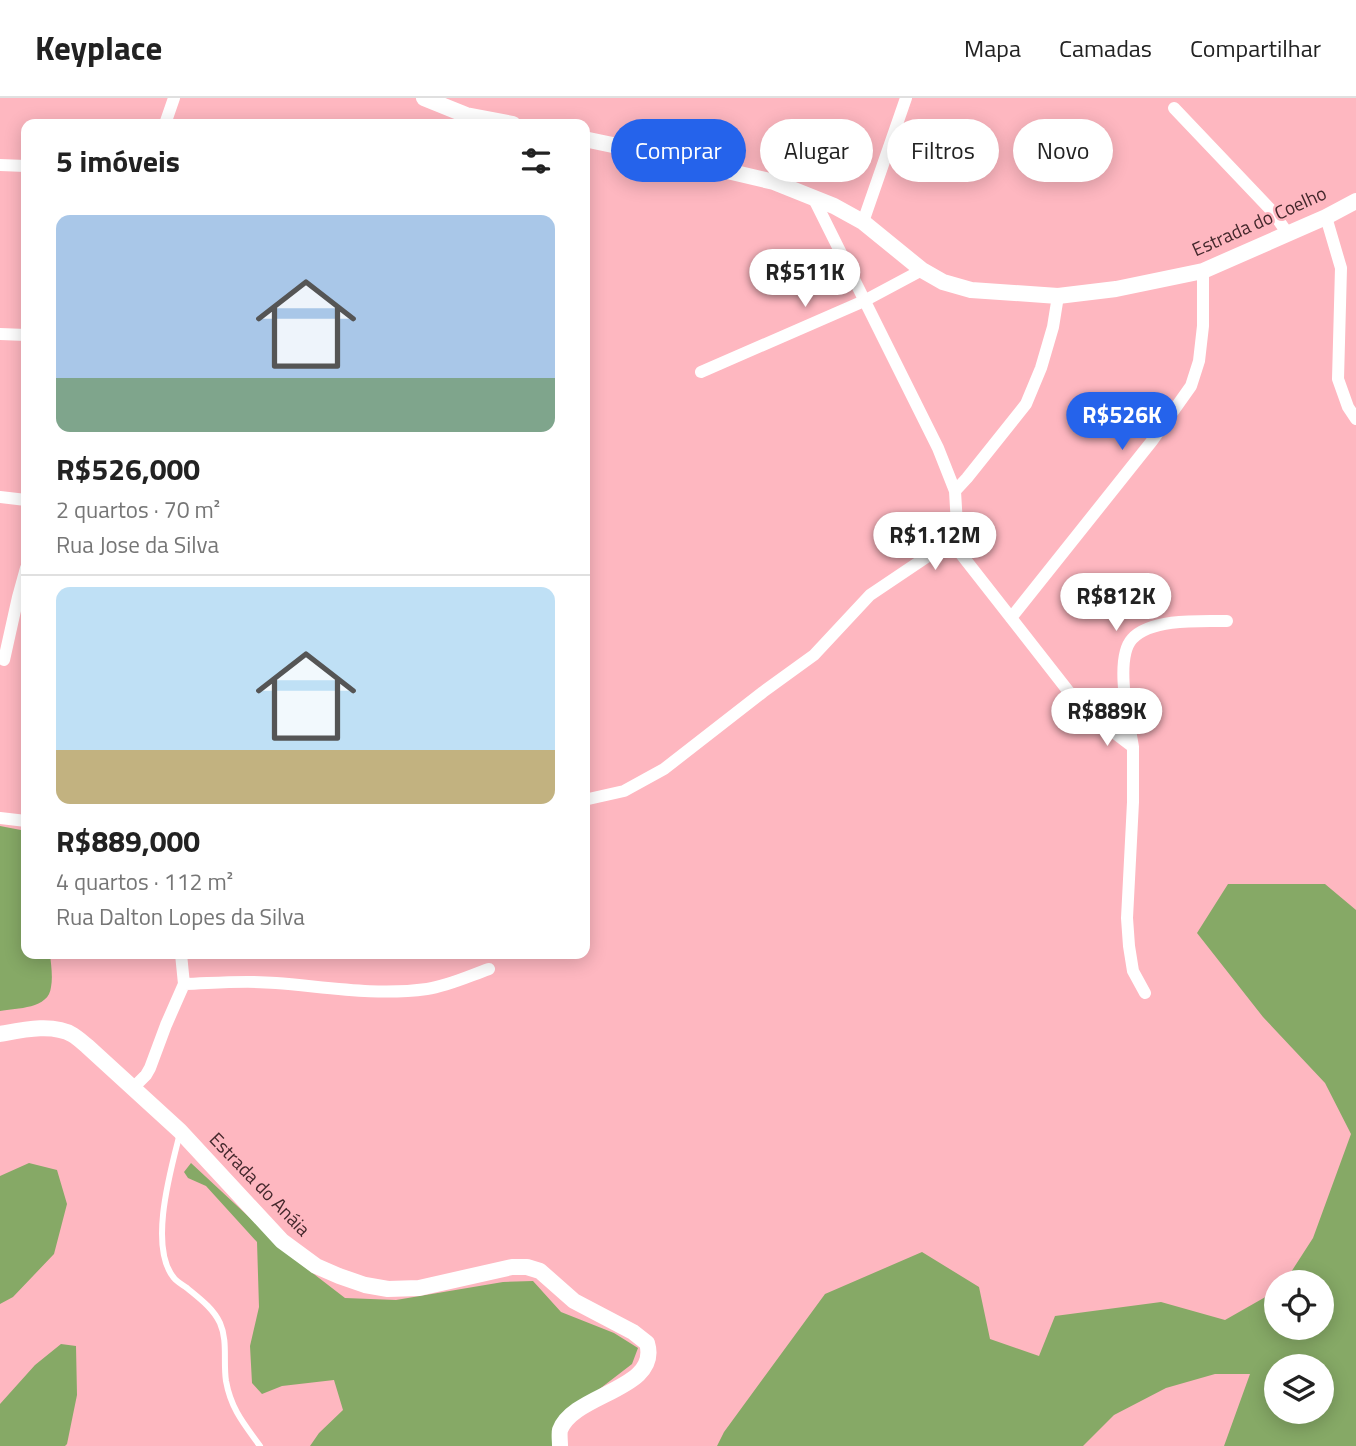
<!DOCTYPE html>
<html lang="pt">
<meta charset="utf-8">
<style>
body{margin:0;font-family:"Titillium Web",sans-serif;background:#f2f2f2;color:#222;height:100vh;display:flex;flex-direction:column;font-size:26px;white-space:nowrap}
*{box-sizing:border-box;margin:0}
p{font-size:23px;color:#767676}
.icon{flex:none;width:38px;height:38px;fill:none;stroke:currentColor;stroke-width:2;stroke-linecap:round;stroke-linejoin:round}
.map{position:relative;flex:1;overflow:hidden}
.drawer{position:absolute;left:21px;top:21px;width:569px;height:840px;display:flex;flex-direction:column;background:#fff;border-radius:14px;box-shadow:0 4px 18px #0003}
.drawer>*{flex:none}
.hud{position:absolute;left:611px;top:21px;width:639px;height:63px;display:flex;gap:14px}
.controls{position:absolute;left:1264px;top:1172px;display:grid;gap:14px}
.controls a{display:grid;place-items:center;width:70px;height:70px;border-radius:50%;background:#fff;box-shadow:0 4px 18px #0003;font-size:35px}
.price{position:absolute;translate:-50% -60px;padding:0 16px;border-radius:24px;background:#fff;color:#222;font-size:23px;line-height:46px;filter:drop-shadow(0 2px 4px #0008)}
.price::after{content:'';position:absolute;left:50%;top:42px;width:21px;height:16px;margin-left:-10px;background:inherit;clip-path:polygon(0 0,100% 0,50% 100%)}
.price.on{background:#2563eb;color:#fff}
ul{padding:0;list-style:none}
li{display:grid;align-content:center;gap:14px;height:371px;padding:0 35px}
li+li{border-top:2px solid #e0e0e0}
li span{display:grid;place-items:center;height:217px;border-radius:14px;color:#555}
li>.icon{margin-inline-start:auto}
span .icon{width:126px;height:126px;fill:#fffc;stroke-width:1}
li b{font-size:30px}
h2{display:flex;justify-content:space-between;align-items:center;height:84px;padding:0 35px;font-size:30px}
.chip{padding:0 24px;border-radius:32px;background:#fff;box-shadow:0 4px 18px #0003;font-size:24px;line-height:63px}
.chip.on{background:#2563eb;color:#fff}
header{display:flex;align-items:center;gap:42px;box-sizing:border-box;height:98px;padding:0 35px;background:#fff;border-bottom:2px solid #e0e0e0}
header strong{font-size:33px}
nav{display:flex;gap:38px;margin-inline-start:auto;font-size:24px}
.map>svg:first-child{display:block}
.green{fill:#86a966;fill-rule:evenodd}
.lines{fill:none;stroke-linecap:round;stroke-linejoin:round}
.service{stroke:#fff;stroke-width:6}
.minor{stroke:#fff;stroke-width:12}
.tertiary{stroke:#fff;stroke-width:16}
.labels{text-anchor:middle;stroke-width:5;stroke-linejoin:round;paint-order:stroke}
.street-label{font-size:19px;fill:#44282c;stroke:#feb7c0}
</style>
<header>
<strong>Keyplace</strong>
<nav><a>Mapa</a><a>Camadas</a><a>Compartilhar</a></nav>
</header>
<div class="map">
<svg width="1356" height="1348" viewBox="0 0 1356 1348">
<rect width="100%" height="100%" fill="#feb7c0"/>
<!-- green -->
<path class="green" d="M0 728 26 733V856H50C51 866 53 879 51 889 49 911 17 910 0 913Z
M1228 786H1325L1356 812V1348H1224L1250 1276H1215L1166 1290 1114 1317 1083 1348H717L724 1334 825 1196 922 1154 979 1189 990 1241 1039 1258 1055 1218 1161 1204 1225 1222 1276 1193V1230H1321V1185H1284L1313 1140 1351 1036 1325 985 1263 919 1197 835ZM1276 1269H1321V1314H1276Z
M29 1065 57 1072 67 1106 54 1156 13 1199 0 1206V1078Z
M191 1065 293 1160 345 1200 396 1202 503 1184 533 1183 561 1214 614 1235 638 1250 632 1266 593 1296 554 1348H310L319 1335 343 1312 334 1282 282 1288 262 1296 252 1285 250 1248 259 1209 257 1144 206 1088 188 1080 184 1074Z
M61 1246 76 1248 77 1297 67 1346 65 1348H0V1306L35 1267Z"/>
<g class="lines">
<!-- service -->
<path class="service" d="M180 1035C171 1071 148 1149 174 1180 177 1184 183 1187 187 1190 199 1200 213 1210 220 1225 228 1243 223 1263 226 1283 231 1311 244 1326 260 1348"/>
<!-- minor -->
<path class="minor" d="M1174 10 1272 113 1288 136
M165 26 174 0
M0 67 26 68
M1326 119 1341 170 1338 281 1348 309 1356 321
M863 124 906 0
M0 236 26 237
M701 274 864 203 922 172
M955 393 967 380 1026 306 1041 270 1053 229 1058 198
M0 399 26 402
M950 442 1069 594 1108 630 1133 649V704L1127 820 1129 848 1133 873 1145 895
M1011 520 1152 343 1191 288 1199 263 1203 228V173
M4 562 18 499 26 470
M1133 649C1129 624 1114 561 1132 541 1151 520 1202 523 1227 523
M584 702 624 693 664 671 763 594 814 557 870 497 928 458 950 442 957 427 955 393 938 350 814 101
M0 720 26 723
M184 886C215 885 246 882 276 885 327 889 376 898 427 891 448 888 469 878 489 871
M133 990 146 977 150 970 166 927 184 886 181 856"/>
<!-- tertiary -->
<path class="tertiary" d="M424 0 466 17 513 26
M584 41 646 54 774 84 834 108 863 124 922 172 943 184 971 192 1058 198 1116 191 1203 173 1326 119 1356 103
M0 936C22 932 53 925 73 937 78 940 82 944 87 948L180 1033 282 1143 316 1168 339 1178 365 1187 388 1191 419 1190 512 1169H527L540 1173 574 1203 633 1234 647 1245C661 1292 574 1295 560 1332 559 1336 560 1343 560 1348"/>
</g>
<g class="labels">
<!-- street labels -->
<g class="street-label">
<text transform="translate(1259 123) rotate(-24)" y="7">Estrada do Coelho</text>
<text transform="translate(260 1086) rotate(46)" y="7">Estrada do Anáia</text>
</g>
</g>
</svg>
<div class="controls">
<a><svg class="icon" aria-label="locate" viewBox="0 0 24 24"><circle cx="12" cy="12" r="6"/><path d="M12 2v4M12 18v4M2 12h4M18 12h4"/></svg></a>
<a><svg class="icon" aria-label="layers" viewBox="0 0 24 24"><path d="M12 4l9 5-9 5-9-5zM3 14l9 5 9-5"/></svg></a>
</div>
<b class="price" style="left:805px;top:211px">R$511K</b>
<b class="price on" style="left:1122px;top:354px">R$526K</b>
<b class="price" style="left:935px;top:474px">R$1.12M</b>
<b class="price" style="left:1116px;top:535px">R$812K</b>
<b class="price" style="left:1107px;top:650px">R$889K</b>
<div class="hud">
<a class="chip on">Comprar</a>
<a class="chip">Alugar</a>
<a class="chip">Filtros</a>
<a class="chip">Novo</a>
</div>
<section class="drawer">
<h2>5 imóveis<svg class="icon" aria-label="filters" viewBox="0 0 24 24"><path d="M4 7h16M4 17h16"/><circle cx="9" cy="7" r="2"/><circle cx="15" cy="17" r="2"/></svg></h2>
<ul>
<li><span style="background:linear-gradient(#a9c7e8 75%,#7fa58c 0)"><svg class="icon" aria-label="home" viewBox="0 0 24 24"><path d="M3 11l9-7 9 7M6 9v11h12V9"/></svg></span><div><b>R$526,000</b><p>2 quartos · 70 m²</p><p>Rua Jose da Silva</p></div></li>
<li><span style="background:linear-gradient(#bfe0f5 75%,#c2b280 0)"><svg class="icon" aria-label="home" viewBox="0 0 24 24"><path d="M3 11l9-7 9 7M6 9v11h12V9"/></svg></span><div><b>R$889,000</b><p>4 quartos · 112 m²</p><p>Rua Dalton Lopes da Silva</p></div></li>
</ul>
</section>
</div>
